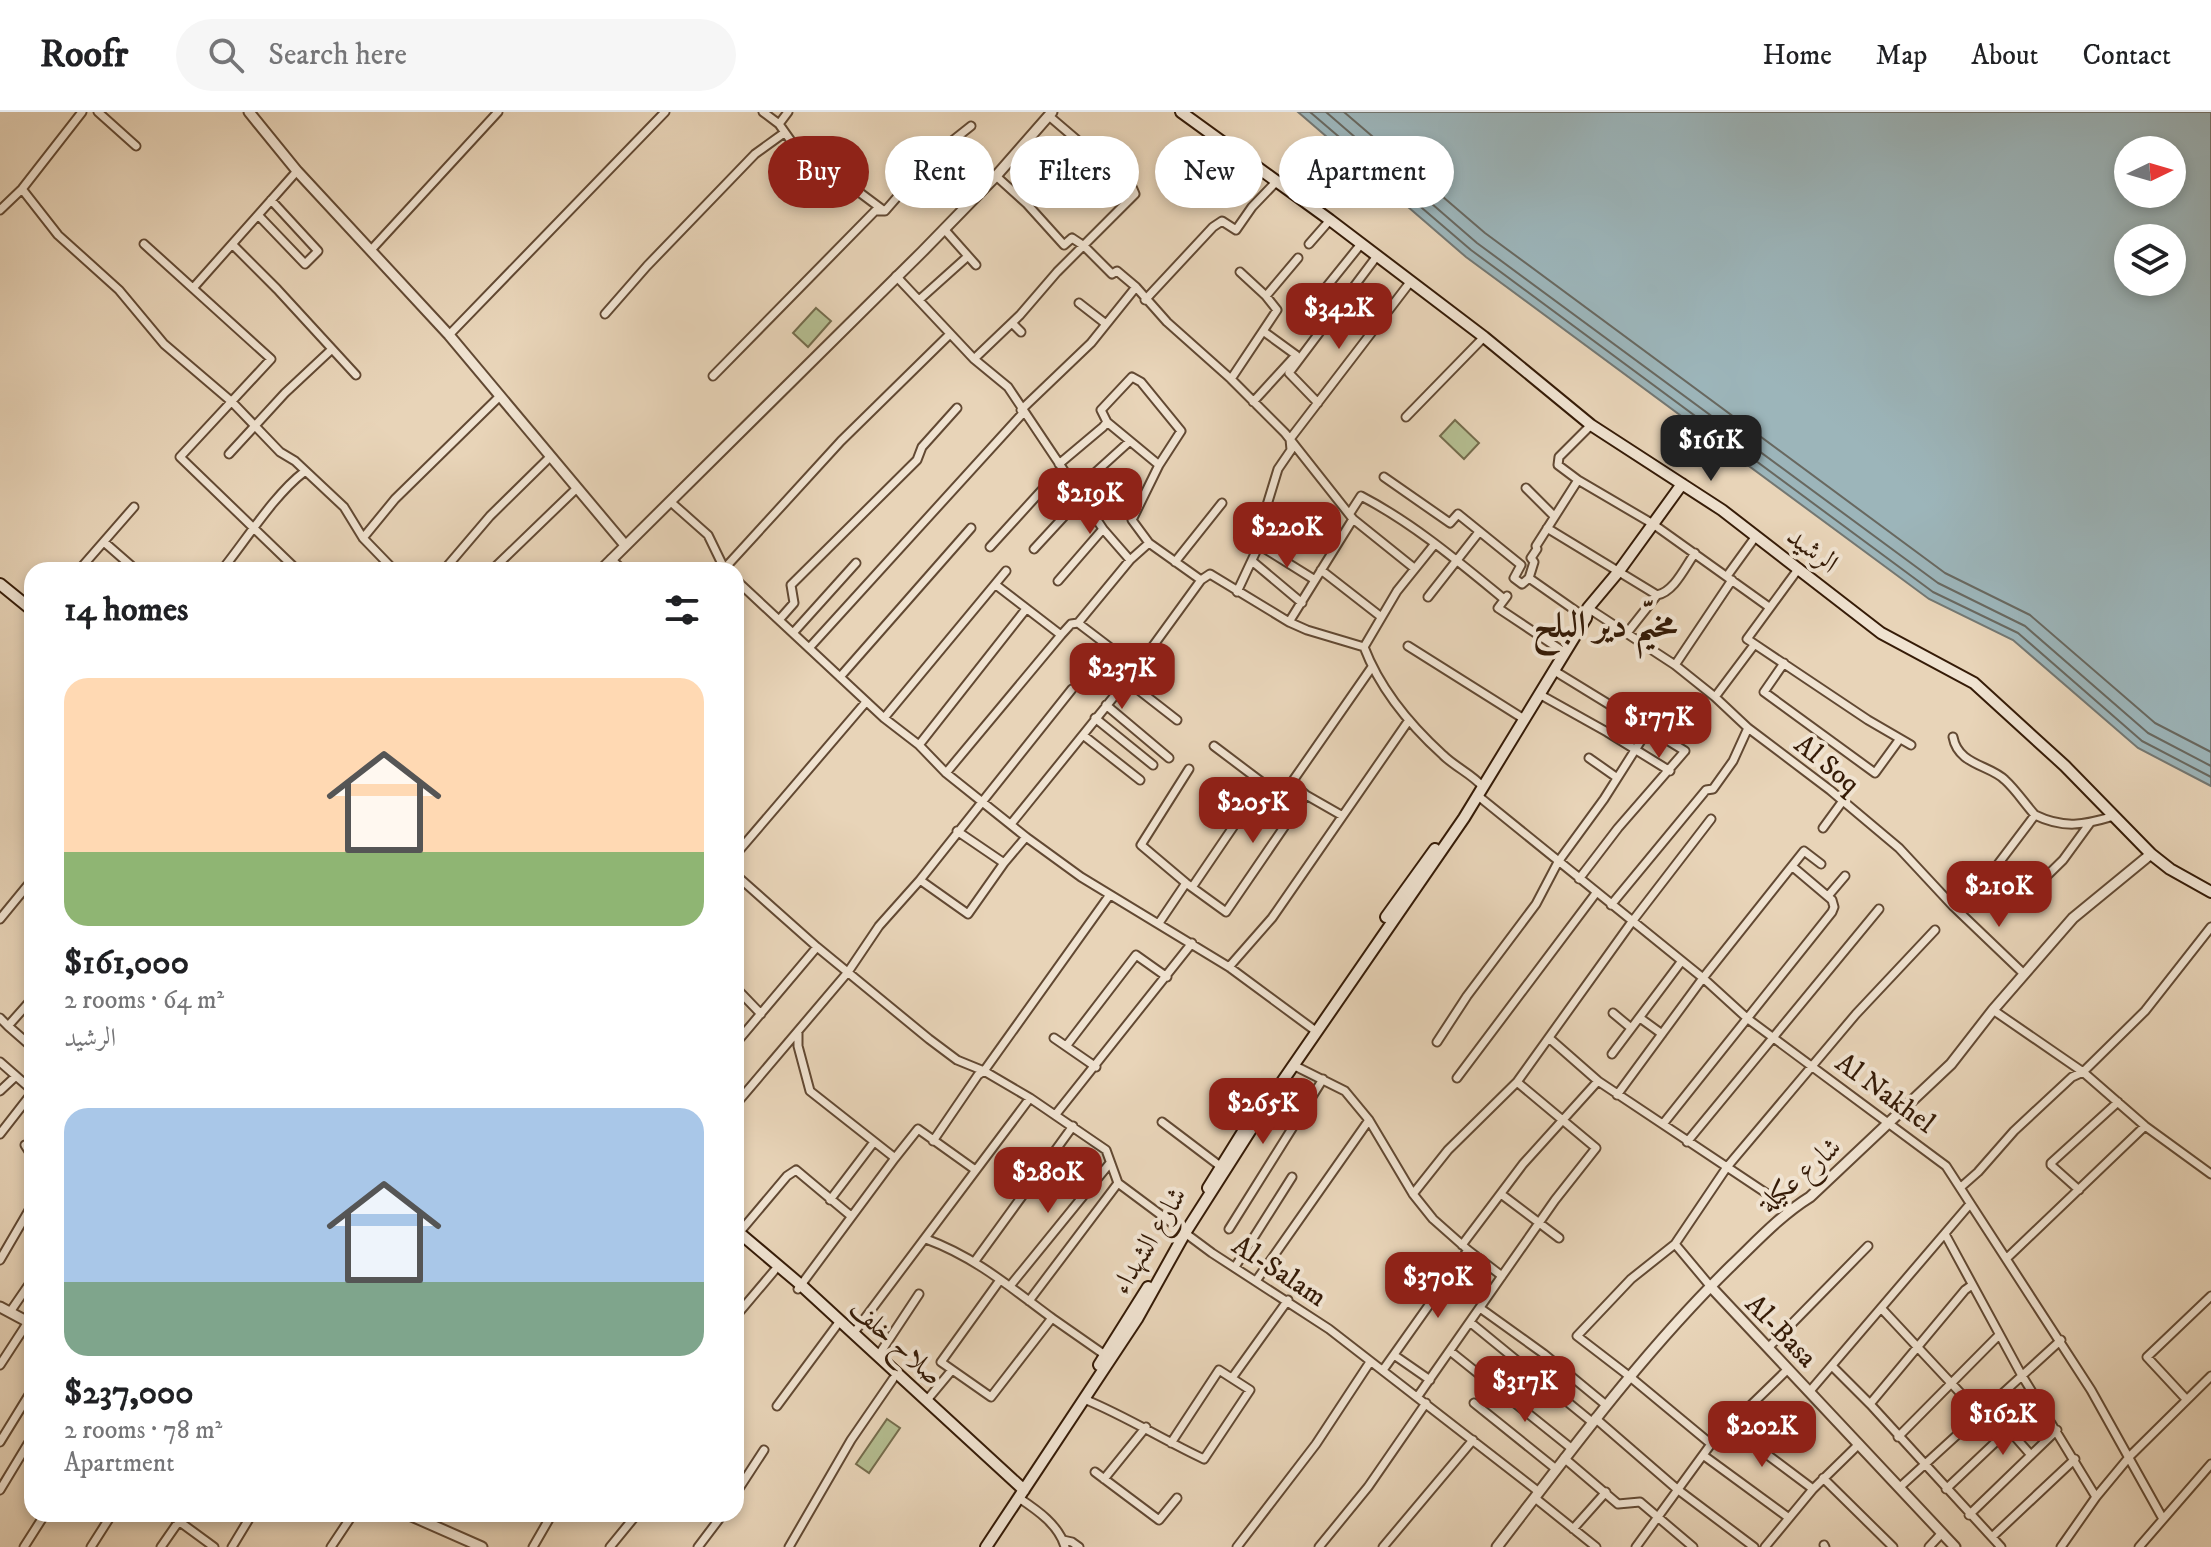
<!DOCTYPE html>
<meta charset="utf-8">
<style>
body{margin:0;font-family:"IM FELL DW Pica",Amiri,serif;background:#f6f6f6;color:#202124;height:100vh;display:flex;flex-direction:column;font-size:30px;white-space:nowrap}
*{box-sizing:border-box;margin:0}
p{font-size:26px;color:#757577}
.icon{flex:none;width:44px;height:44px;fill:none;stroke:currentColor;stroke-width:2;stroke-linecap:round;stroke-linejoin:round}
.map{position:relative;flex:1;overflow:hidden}
.panel{position:absolute;left:24px;top:450px;width:720px;height:960px;display:flex;flex-direction:column;background:#fff;border-radius:24px;box-shadow:0 4px 12px #0003}
.panel>*{flex:none}
.top-card{position:absolute;left:768px;top:24px;width:760px;height:72px;display:flex;gap:16px}
.needle{width:52px;rotate:85deg}
.controls{position:absolute;left:2114px;top:24px;display:grid;gap:16px}
.controls a{display:grid;place-items:center;width:72px;height:72px;border-radius:50%;background:#fff;box-shadow:0 4px 12px #0003;font-size:40px}
.price{position:absolute;translate:-50% -68px;padding:0 18px;border-radius:16px;background:#8f2418;color:#fff;font-size:26px;line-height:52px;filter:drop-shadow(0 2px 4px #0008)}
.price::after{content:'';position:absolute;left:50%;top:48px;width:24px;height:18px;margin-left:-12px;background:inherit;clip-path:polygon(0 0,100% 0,50% 100%)}
.price.active{background:#222;color:#fff}
ul{padding:0;list-style:none}
li{display:grid;align-content:center;gap:16px;height:424px;padding:0 40px}
li span{display:grid;place-items:center;height:248px;border-radius:24px;color:#555}
li>.icon{margin-inline-start:auto}
span .icon{width:144px;height:144px;fill:#fffc;stroke-width:1}
li b{font-size:34px}
h2{display:flex;justify-content:space-between;align-items:center;height:96px;padding:0 40px;font-size:34px}
.tag{padding:0 28px;border-radius:36px;background:#fff;box-shadow:0 4px 12px #0003;font-size:28px;line-height:72px}
.tag.active{background:#8f2418;color:#fff}
header{display:flex;align-items:center;gap:48px;box-sizing:border-box;height:112px;padding:0 40px;background:#fff;border-bottom:2px solid #e0e0e0}
header strong{font-size:38px}
nav{display:flex;gap:44px;margin-inline-start:auto;font-size:28px}
.search{width:560px;height:72px;background:#f6f6f6;display:flex;align-items:center;gap:20px;box-sizing:border-box;padding:0 28px;border-radius:44px;color:#757577;font-size:30px}
.map>svg:first-child{display:block}
.green{fill:#b4bd90;stroke:#746c4c;stroke-width:2}
.water{fill:#9cb5ba;stroke:#737772;stroke-width:2;fill-rule:evenodd}
.lines{fill:none;stroke-linecap:round;stroke-linejoin:round}
.shore{stroke:#686860;stroke-width:2}
.minor-casing{stroke:#624933;stroke-width:11}
.tertiary-casing{stroke:#624933;stroke-width:13}
.secondary-casing{stroke:#351b07;stroke-width:14}
.minor{stroke:#f0e3d1;stroke-width:7}
.tertiary{stroke:#f0e3d1;stroke-width:9}
.secondary{stroke:#f0e3d1;stroke-width:10}
.labels{text-anchor:middle;stroke-width:8;stroke-linejoin:round;paint-order:stroke}
.street-label{font-size:28px;fill:#351b07;stroke:#f0e3d1}
.district-label{font-size:36px;font-weight:bold;fill:#351b07;stroke:#f0e3d1}
</style>
<header>
<strong>Roofr</strong>
<div class="search"><svg class="icon" aria-label="search" viewBox="0 0 24 24"><circle cx="10" cy="10" r="6"/><path d="M15 15l6 6"/></svg>Search here</div>
<nav><a>Home</a><a>Map</a><a>About</a><a>Contact</a></nav>
</header>
<div class="map">
<svg width="2211" height="1435" viewBox="0 0 2211 1435">
<rect width="100%" height="100%" fill="#e8d4b8"/>
<filter id="stains"><feTurbulence type="fractalNoise" baseFrequency=".0025" numOctaves="4"/><feColorMatrix values="0 0 0 0 .2 0 0 0 0 .09 0 0 0 0 .02 0 0 0 .5 -.17"/></filter>
<radialGradient id="worn" r=".72"><stop offset=".6" stop-color="#630" stop-opacity="0"/><stop offset="1" stop-color="#630" stop-opacity=".3"/></radialGradient>
<!-- green -->
<path class="green" d="M816 196 831 209 808 235 793 221Z
M1455 308 1479 331 1464 347 1440 324Z
M887 1307 900 1316 869 1361 856 1352Z"/>
<!-- water -->
<path class="water" d="M1298 0H2211V674L2138 636 2013 528 1929 487 1466 145ZM2128 38H2172V82H2128ZM2128 126H2172V170H2128Z"/>
<g class="lines">
<!-- shore -->
<path class="shore" d="M1310 0 1471 138 1933 480 2018 521 2142 629 2211 665
M1326 0 1477 131 1938 471 2025 514 2148 621 2211 654
M1344 0 1485 121 1945 461 2030 503 2155 611 2211 640"/>
<defs>
<path id="minor" d="M98 0 136 34
M763 0 779 12 791 29 883 98
M779 12 788 0
M996 64 1027 92 1064 133 1072 126 1084 134 1112 162 1117 159 1136 175 1167 210 1231 267 1285 321 1353 407 1414 456
M22 77 58 123 119 178 164 232 232 290 280 340 295 349 344 395 363 426 394 458
M0 98 22 77 82 0
M259 104 305 152 318 139 271 88
M944 117 976 153
M144 132 271 247 180 345 294 455 292 458
M1309 132 1330 108
M233 133 277 177 356 263
M371 138 498 0
M1240 160 1266 184
M896 164 974 247 1008 275 1103 417 1130 448 1149 431 1132 408 1159 353 1181 319 1141 270 1132 265 1101 298 1107 310 1103 315 1059 352
M194 175 297 59
M919 188 967 145
M1145 188 1213 115 1222 109 1236 118 1252 95 1276 70
M1079 191 1106 212
M605 202 647 154 755 42 784 21
M1012 211 1021 220
M1295 214 1361 132
M449 223 665 0
M974 247 1020 203 1057 160 1135 82 1132 75 1049 4
M713 264 875 99H885L932 45 971 14
M1231 267 1277 198 1266 184 1298 146
M1253 290 1296 243 1263 219
M1318 291 1289 261 1377 144
M1021 298 1091 231 1136 175
M1406 305 1484 225
M1107 310 1130 329
M1591 313 1559 345 1558 353 1578 368 1653 412 1769 495
M229 342 285 281 331 238
M1384 365 1450 411 1458 402 1521 453 1514 466 1522 472 1529 466 1586 506
M1526 376 1554 404
M1077 377 1130 329 1159 353
M673 392 708 423 725 458
M1350 401 1361 384C1413 411 1459 450 1504 487
M1547 416 1657 483
M363 426 395 387 499 285
M104 430 136 458
M1149 431 1201 468
M1259 433 1315 468
M1434 433 1397 479 1364 535C1380 577 1410 613 1443 643 1455 655 1472 662 1483 675
M990 435 1062 356
M1034 437 1082 385
M611 447 623 458
M1252 449 1302 491
M1175 450 1222 391
M1799 456 1747 527 1868 608 1911 633
M724 457 841 329 950 222
M79 458 134 395
M222 458C246 428 275 382 304 360
M444 458 490 404 550 345
M492 458 577 376
M1321 458 1380 504
M1727 464 1756 424
M1529 466 1534 450 1531 446 1537 437 1536 434 1578 368
M736 468 884 606 919 633 946 661 1026 725 1081 765 1229 855 1317 920
M1058 469 1103 417
M996 473 1061 523
M1237 480 1259 433 1263 406 1278 357 1291 338 1290 327 1411 169
M1507 484 1498 496 1564 540
M1428 485 1479 420
M1588 496 1675 553 1715 585 1748 616 1830 678 1899 736 1953 794 2023 861
M779 508 794 491 791 473 917 348 922 335 957 296
M1289 510 1353 407
M1078 511 1137 556
M793 521 856 451
M1627 521 1657 483C1674 480 1685 455 1695 441
M1408 534 1524 607
M810 535 1023 301
M1784 551 1764 580 1875 661 1899 628
M1675 553 1732 468
M1553 558 1685 639 1618 716 1579 767
M840 565 971 416
M1127 569 1177 608
M1539 582 1607 620 1670 659
M1715 585 1754 533
M1106 593 1169 646
M884 606 1006 459
M1095 606 1153 653
M1083 623 1140 668
M1953 625C1958 653 1990 653 2005 668 2016 678 2025 692 2035 703
M919 633 1026 497
M1214 634 1263 671 1281 680 1292 670
M1589 646 1616 665
M946 661 1061 523 1071 512 1078 511 1130 448
M1477 683 1703 866 1748 907 1946 1054 2091 1278 2163 1407
M1341 703 1306 683 1292 670 1372 555
M1011 712 1137 556 1201 468 1210 462 1289 510 1307 518 1364 535
M1823 716 1842 690
M957 719 1004 751
M736 742 866 590
M736 763 817 835 929 927 957 948 984 959 1030 986 1106 1038 1118 1071 1212 1141 1329 1217 1539 1380
M920 768 968 802 1004 751 1026 725
M1986 768 2016 794 2063 748 2090 711
M1186 771 1226 800 1306 683
M1193 774 1263 671
M1828 784 1845 764
M1611 793 1706 678 1713 677 1733 649 1748 616
M1953 794 1986 768 2035 703C2064 717 2084 713 2114 704
M0 807 32 768
M1159 811 1186 771 1141 733 1189 657
M1229 855 1272 806 1409 608
M736 876 761 902
M1993 898 2083 960 2145 1014 2211 1062
M1613 901 1631 916
M0 906 8 914 32 887
M1640 906 1662 922
M8 914 32 935
M1054 926 1096 955
M1549 926 1598 969 1790 1097
M1437 930 1467 884 1536 792 1558 750 1604 687 1649 616
M736 931 817 835
M1067 933 1136 843 1167 865
M1612 942 1681 850
M0 950 32 978
M1293 953 1345 979 1369 1008 1413 1082 1433 1107 1468 1138 1502 1164
M1457 966 1596 781
M0 979 16 964
M1617 983 1703 866 1804 739 1821 752
M736 992 848 860 879 814 920 768 1072 577
M1056 1002 1192 831
M1162 1010 1220 1054
M1663 1012 1832 800 1834 795 1832 788 1793 755
M0 1022 32 981
M933 1029 978 963 984 959 1109 784
M1687 1030 1879 797
M25 1033 32 1044
M895 1046 918 1017 974 1057
M1961 1075 1978 1060 2014 1019 2072 965 2083 960 2145 899 2211 815
M2079 1078 2051 1053V1051L2118 990
M1413 1082 1448 1038 1517 970 1631 811 1711 707
M1501 1082 1559 1126
M830 1088 874 1030
M1229 1117 1323 967
M739 1121 787 1064 796 1058 851 1104
M1945 1122 2021 1262 2096 1385 2061 1435
M736 1127V1126
M926 1127C975 1145 1010 1175 1052 1206L991 1285 941 1250 1000 1168
M1462 1133 1523 1052 1598 969
M2007 1146 2145 1014
M0 1148 32 1093
M975 1149 1073 1014
M1235 1155 1292 1065
M1256 1169 1369 1008
M1010 1174 1110 1051
M1711 1175 1675 1132 1727 1055 1856 902 1935 818
M798 1177 895 1046 810 979 798 934V919
M1029 1189 1118 1071
M1480 1196 1544 1242 1606 1293
M1881 1196 1979 1301
M10 1200 32 1168
M736 1204 774 1159
M1052 1206 1105 1243
M1471 1211 1592 1310
M853 1222 1030 986
M1768 1236 1868 1134
M1450 1239 1571 1336
M1394 1243 1430 1268
M878 1244 919 1182
M0 1253 28 1210
M1832 1254 1870 1292 2001 1435
M1383 1258 1468 1138
M1629 1264 1577 1224 1631 1167 1675 1132
M1629 1264 1711 1332
M1232 1266 1288 1188
M1810 1279 1970 1092
M1418 1284 1555 1088 1596 1036 1517 970
M1084 1287C1126 1304 1163 1328 1204 1347L1250 1278 1219 1258 1171 1331
M2186 1287 2147 1245 2211 1184
M927 1288 952 1258
M1474 1291 1556 1357
M1870 1292 1965 1178 1972 1173
M777 1294 837 1213
M1595 1306 1677 1377 1754 1435
M1729 1314 1813 1377
M2009 1318 2030 1342
M1898 1325 1999 1223
M0 1330 32 1278
M1703 1343 1789 1406
M1564 1346 1618 1392 1640 1390 1693 1435
M1095 1360 1159 1408 1177 1386
M1823 1366 1893 1435
M1104 1367 1146 1315
M1900 1375 2061 1228
M1946 1377 2038 1290
M0 1378 32 1325
M736 1381 764 1338
M2096 1385 2130 1344 2211 1264
M1019 1386C1037 1398 1059 1413 1065 1435
M1535 1386 1596 1435
M169 1402 214 1435
M1969 1403 2057 1318
M1573 1417 1606 1380
M1992 1425 2075 1347
M1063 1428 1072 1430 1079 1435
M1824 1433 1825 1435
M24 1435 45 1402
M91 1435 112 1402
M161 1435 179 1409
M232 1435 252 1402
M331 1435 353 1402
M533 1435 552 1402
M610 1435 637 1402
M698 1435 723 1402
M789 1435 851 1328 893 1267
M1237 1435 1316 1332 1370 1250
M1319 1435 1368 1375 1426 1291
M1383 1435 1473 1328
M1636 1435 1711 1332 1788 1257
M1765 1435 1813 1377 1859 1332
M1929 1435 1942 1421
M2139 1435 2211 1352"/>
<path id="tertiary" d="M249 0 297 59 449 223 625 433
M601 458 922 140 996 64 1052 0
M1711 1175 1955 1435
M0 1195 32 1212
M407 1402 482 1435
M1497 1435C1572 1337 1644 1239 1732 1153 1757 1129 1781 1103 1810 1085L1951 952 1993 898 2073 806 2151 742"/>
<path id="secondary" d="M1181 0 1330 108 1484 225 1591 313 1722 398 1881 521 1974 571 2065 654 2151 742 2170 757 2211 780
M0 472 32 498
M1386 805 1435 737
M1208 1076 1244 1018
M736 1118 801 1173 1024 1378
M1099 1253 1148 1175
M986 1435 1137 1207 1185 1121 1273 983 1464 706 1586 506 1588 496 1619 459 1682 372"/>
</defs>
<!-- minor casing -->
<use href="#minor" class="minor-casing"/>
<!-- tertiary casing -->
<use href="#tertiary" class="tertiary-casing"/>
<!-- secondary casing -->
<use href="#secondary" class="secondary-casing"/>
<!-- minor -->
<use href="#minor" class="minor"/>
<!-- tertiary -->
<use href="#tertiary" class="tertiary"/>
<!-- secondary -->
<use href="#secondary" class="secondary"/>
</g>
<g class="labels">
<!-- street labels -->
<g class="street-label">
<text transform="translate(1813 437) rotate(38)" y="10">الرشيد</text>
<text transform="translate(1828 651) rotate(39)" y="10">Al Soq</text>
<text transform="translate(1886 980) rotate(36)" y="10">Al Nakhel</text>
<text transform="translate(1799 1062) rotate(-41)" y="10">شارع عكيلة</text>
<text transform="translate(1148 1128) rotate(-59)" y="10">شارع الشهداء</text>
<text transform="translate(1280 1158) rotate(33)" y="10">Al-Salam</text>
<text transform="translate(1782 1218) rotate(46)" y="10">Al-Basa</text>
<text transform="translate(897 1229) rotate(42)" y="10">صلاح خلف</text>
</g>
<!-- district labels -->
<g class="district-label">
<text x="1605" y="524">مخيّم دير البلح</text>
</g>
</g>
<rect width="100%" height="100%" filter="url(#stains)"/>
<rect width="100%" height="100%" fill="url(#worn)"/>
</svg>
<div class="controls">
<a><svg class="needle" viewBox="-14 -14 28 28"><path d="M0-13l5 13h-10z" fill="#e53935"/><path d="M0 13l5-13h-10z" fill="#757577"/></svg></a>
<a><svg class="icon" aria-label="layers" viewBox="0 0 24 24"><path d="M12 4l9 5-9 5-9-5zM3 14l9 5 9-5"/></svg></a>
</div>
<b class="price" style="left:1339px;top:239px">$342K</b>
<b class="price active" style="left:1711px;top:371px">$161K</b>
<b class="price" style="left:1090px;top:424px">$219K</b>
<b class="price" style="left:1287px;top:458px">$220K</b>
<b class="price" style="left:1122px;top:599px">$237K</b>
<b class="price" style="left:1659px;top:648px">$177K</b>
<b class="price" style="left:1253px;top:733px">$205K</b>
<b class="price" style="left:1999px;top:817px">$210K</b>
<b class="price" style="left:1263px;top:1034px">$265K</b>
<b class="price" style="left:1048px;top:1103px">$280K</b>
<b class="price" style="left:1438px;top:1208px">$370K</b>
<b class="price" style="left:1525px;top:1312px">$317K</b>
<b class="price" style="left:2003px;top:1345px">$162K</b>
<b class="price" style="left:1762px;top:1357px">$202K</b>
<div class="top-card">
<a class="tag active">Buy</a>
<a class="tag">Rent</a>
<a class="tag">Filters</a>
<a class="tag">New</a>
<a class="tag">Apartment</a>
</div>
<section class="panel">
<h2>14 homes<svg class="icon" aria-label="filters" viewBox="0 0 24 24"><path d="M4 7h16M4 17h16"/><circle cx="9" cy="7" r="2"/><circle cx="15" cy="17" r="2"/></svg></h2>
<ul>
<li><span style="background:linear-gradient(#ffd9b3 70%,#8fb573 0)"><svg class="icon" aria-label="home" viewBox="0 0 24 24"><path d="M3 11l9-7 9 7M6 9v11h12V9"/></svg></span><div><b>$161,000</b><p>2 rooms · 64 m²</p><p>الرشيد</p></div></li>
<li><span style="background:linear-gradient(#a9c7e8 70%,#7fa58c 0)"><svg class="icon" aria-label="home" viewBox="0 0 24 24"><path d="M3 11l9-7 9 7M6 9v11h12V9"/></svg></span><div><b>$237,000</b><p>2 rooms · 78 m²</p><p>Apartment</p></div></li>
</ul>
</section>
</div>
